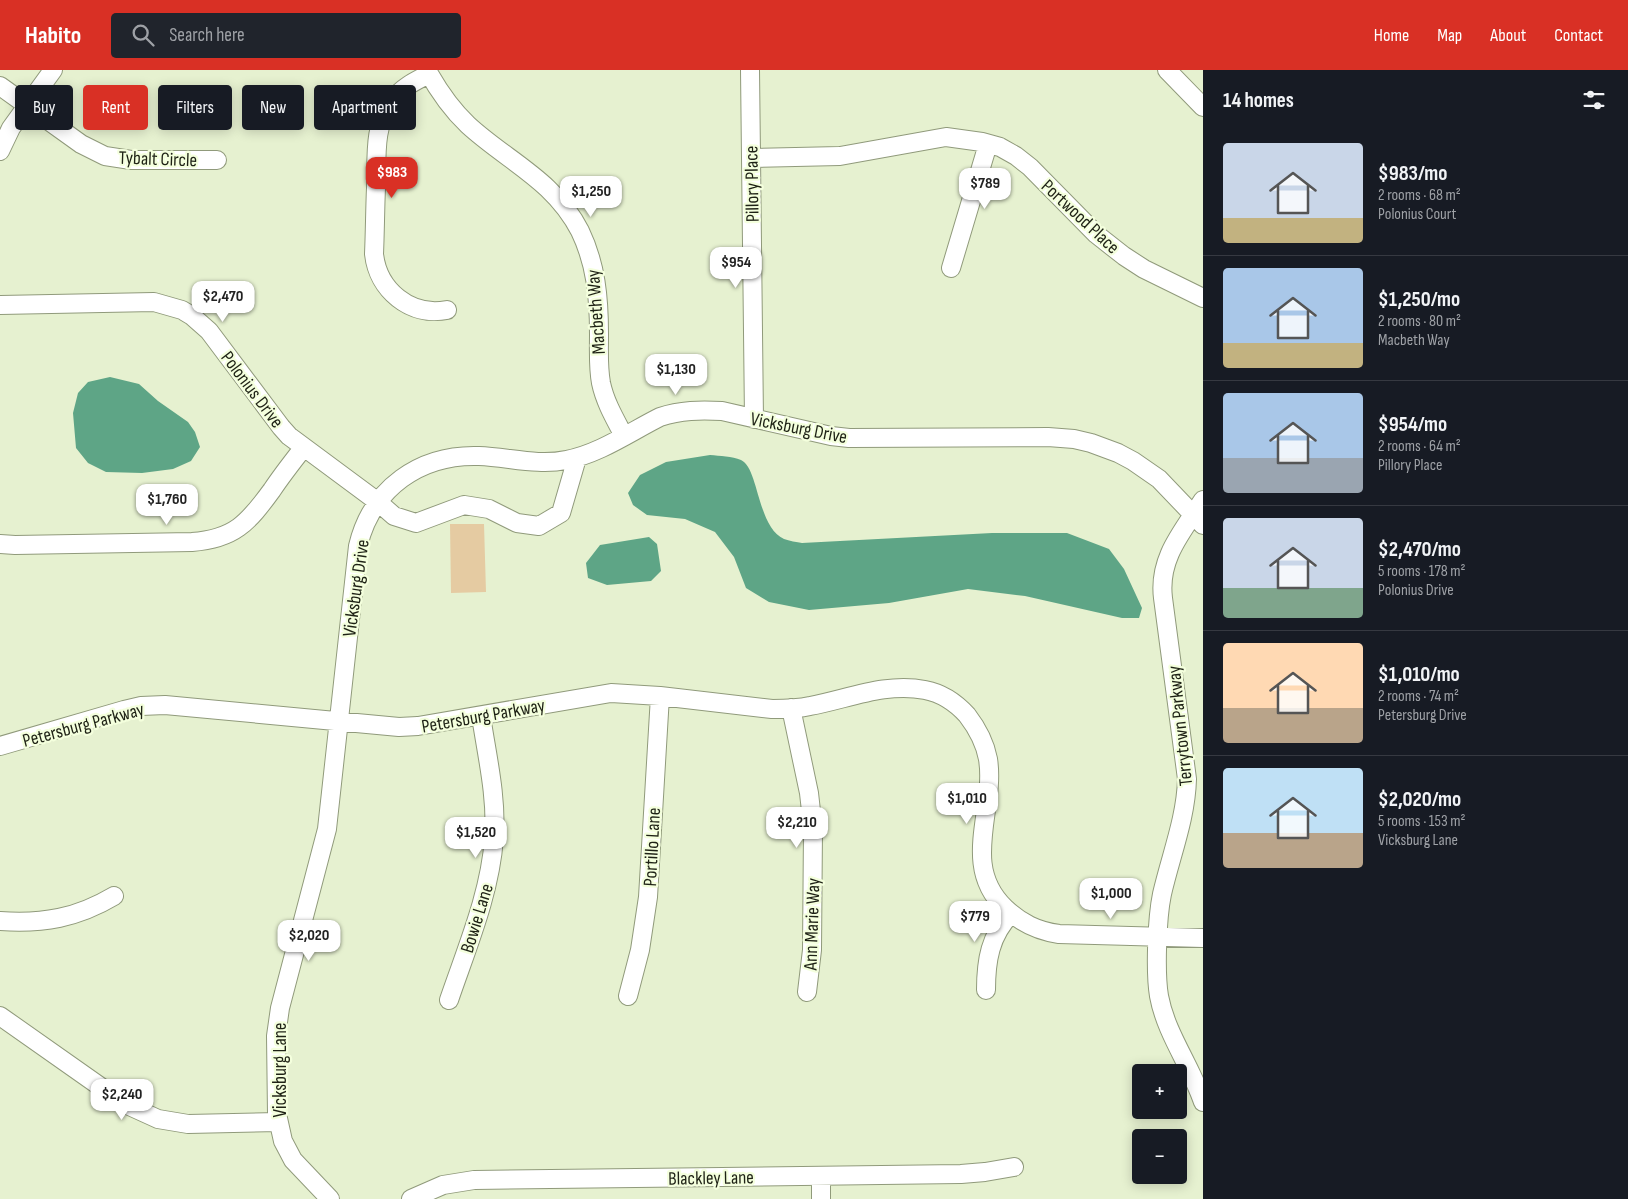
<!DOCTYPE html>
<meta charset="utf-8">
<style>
body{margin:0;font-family:"Sofia Sans Condensed",sans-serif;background:#20242c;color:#f1f3f6;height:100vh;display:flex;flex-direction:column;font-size:19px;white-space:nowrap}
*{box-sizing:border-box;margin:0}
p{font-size:16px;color:#9ea1a6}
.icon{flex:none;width:28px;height:28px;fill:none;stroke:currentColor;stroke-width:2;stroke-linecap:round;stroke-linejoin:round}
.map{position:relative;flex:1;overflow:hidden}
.side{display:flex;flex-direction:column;background:#171b24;width:425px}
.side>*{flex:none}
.guide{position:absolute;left:15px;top:15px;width:475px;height:45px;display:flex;gap:10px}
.buttons{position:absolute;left:1132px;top:994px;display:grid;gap:10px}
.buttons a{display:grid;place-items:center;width:55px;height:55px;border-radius:5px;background:#171b24;box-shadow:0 2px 12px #0003;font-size:25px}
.price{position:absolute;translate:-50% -42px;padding:0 11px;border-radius:10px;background:#fff;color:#222;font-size:16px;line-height:32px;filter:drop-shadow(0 1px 2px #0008)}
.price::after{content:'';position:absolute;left:50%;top:30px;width:15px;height:11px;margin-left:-8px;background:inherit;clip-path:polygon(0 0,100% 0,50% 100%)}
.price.on{background:#d93025;color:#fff}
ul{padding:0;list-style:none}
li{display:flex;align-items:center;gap:15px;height:125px;padding:0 20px}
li+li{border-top:1px solid #363941}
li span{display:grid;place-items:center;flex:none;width:140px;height:100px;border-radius:5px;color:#555}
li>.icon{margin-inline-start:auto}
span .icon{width:60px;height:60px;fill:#fffc;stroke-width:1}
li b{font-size:21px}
h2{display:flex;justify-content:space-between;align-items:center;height:60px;padding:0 20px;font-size:21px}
.tag{padding:0 18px;border-radius:5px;background:#171b24;box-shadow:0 2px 12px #0003;font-size:18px;line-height:45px}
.tag.on{background:#d93025;color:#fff}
header{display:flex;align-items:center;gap:30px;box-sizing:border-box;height:70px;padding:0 25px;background:#d93025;color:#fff}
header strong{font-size:24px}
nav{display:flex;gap:28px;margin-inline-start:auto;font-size:18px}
.search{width:350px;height:45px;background:#20242c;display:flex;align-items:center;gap:12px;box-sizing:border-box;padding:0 18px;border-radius:5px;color:#9ea1a6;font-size:19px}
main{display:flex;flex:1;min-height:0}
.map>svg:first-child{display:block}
.green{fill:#e5cba2}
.water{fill:#5ea586}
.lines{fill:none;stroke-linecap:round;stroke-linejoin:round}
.minor-casing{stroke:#909a7b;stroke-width:20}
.minor{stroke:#fff;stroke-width:18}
.labels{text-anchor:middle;stroke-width:4.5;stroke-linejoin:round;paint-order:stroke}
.street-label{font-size:19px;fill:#1e2215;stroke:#f4ffdd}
</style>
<header>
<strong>Habito</strong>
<div class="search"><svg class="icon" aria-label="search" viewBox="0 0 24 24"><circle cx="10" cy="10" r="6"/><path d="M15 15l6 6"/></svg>Search here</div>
<nav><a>Home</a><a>Map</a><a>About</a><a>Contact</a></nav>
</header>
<main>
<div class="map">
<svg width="1203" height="1129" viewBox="0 0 1203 1129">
<rect width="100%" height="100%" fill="#e6f1d0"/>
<!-- green -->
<path class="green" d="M450 454H484L486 522 451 523Z"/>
<!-- water -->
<path class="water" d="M110 307 139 314 158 331 188 352 195 362 200 377 191 391 173 399 142 403 106 402 88 393 76 378 73 343 78 323 88 312Z
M710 385C720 386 732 386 741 390 759 398 757 457 784 469 789 471 797 472 802 473L992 463H1067L1109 479 1124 499 1142 538 1139 548H1122L1025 526 968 519 889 533 809 540 769 532 746 518 734 487 715 462 685 449 647 445 633 435 628 423 640 405 666 392Z
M649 467 657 474 661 501 651 511 607 515 588 508 586 493 600 475Z"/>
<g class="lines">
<defs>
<path id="minor" d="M427 0C438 20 451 39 468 55 507 91 554 110 580 161 596 194 599 228 599 264 599 281 598 297 601 313 605 332 615 349 624 366
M750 0 754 349
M1167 0 1203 37
M429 4C415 11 401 18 392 31 373 56 377 88 376 118 375 140 375 162 374 184 378 220 410 247 447 240
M0 16 81 74 105 86 131 90H217
M0 81 11 58 53 0
M751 88 840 86 946 67 982 72 1000 77 1016 86 1030 97 1096 164 1124 186 1144 199 1203 228
M951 198 988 74
M0 235 154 232 182 240 192 246 209 261 281 357 289 366 378 432 394 446 416 453 464 435 489 439 517 453 539 456 561 443 577 388
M1203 430C1183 461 1158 488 1163 528L1187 709C1186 748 1171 785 1162 824 1157 848 1155 902 1159 926 1166 964 1191 996 1203 1032
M0 474 15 475 192 472C234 469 248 453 272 420 282 405 293 391 304 377
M791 638 809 723 813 759 812 880 807 922
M0 676 124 640 141 636 165 635 399 657 418 656 611 623 660 626 772 639C784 639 797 639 810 636 848 629 886 612 925 620 941 623 956 633 967 645 977 658 985 673 988 689 996 740 960 795 1005 838 1021 853 1037 861 1059 864L1203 868
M0 851C43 854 77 848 114 826
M986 920C986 891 990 865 1011 844
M628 926 640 880 648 827 660 626
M449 930C467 877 490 824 494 768 497 727 487 686 481 646
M0 946 125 1034 158 1049 188 1054 278 1052
M821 1106V1129
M330 1129 293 1090 283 1071 277 1044 276 966 280 938 327 759 358 476C372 418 420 384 479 386 508 387 538 396 566 390 599 384 630 362 660 347 681 340 700 340 722 341L831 366 849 368 1048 367 1074 369 1091 373 1118 383 1133 391 1159 409 1203 455
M411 1129 443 1115 474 1110 961 1104 985 1102 1014 1097"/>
</defs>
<!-- minor casing -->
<use href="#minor" class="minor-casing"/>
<!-- minor -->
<use href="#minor" class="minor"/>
</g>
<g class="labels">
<!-- street labels -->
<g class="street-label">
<text transform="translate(158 88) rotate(2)" y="7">Tybalt Circle</text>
<text transform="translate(751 114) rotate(-91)" y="7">Pillory Place</text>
<text transform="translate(1081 146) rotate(43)" y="7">Portwood Place</text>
<text transform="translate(595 242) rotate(-94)" y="7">Macbeth Way</text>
<text transform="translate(253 319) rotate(53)" y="7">Polonius Drive</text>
<text transform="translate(799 357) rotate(11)" y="7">Vicksburg Drive</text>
<text transform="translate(355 518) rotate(-82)" y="7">Vicksburg Drive</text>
<text transform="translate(483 645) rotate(-10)" y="7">Petersburg Parkway</text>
<text transform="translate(83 654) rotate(-15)" y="7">Petersburg Parkway</text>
<text transform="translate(1179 656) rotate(-96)" y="7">Terrytown Parkway</text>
<text transform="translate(651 777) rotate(-87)" y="7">Portillo Lane</text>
<text transform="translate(476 848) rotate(-73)" y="7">Bowie Lane</text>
<text transform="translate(811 854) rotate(-88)" y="7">Ann Marie Way</text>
<text transform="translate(279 1000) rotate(-90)" y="7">Vicksburg Lane</text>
<text transform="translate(711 1107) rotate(-1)" y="7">Blackley Lane</text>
</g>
</g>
</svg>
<div class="buttons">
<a>+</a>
<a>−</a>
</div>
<b class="price on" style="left:392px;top:129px">$983</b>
<b class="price" style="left:985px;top:140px">$789</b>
<b class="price" style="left:591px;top:148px">$1,250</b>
<b class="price" style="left:736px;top:219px">$954</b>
<b class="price" style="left:223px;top:253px">$2,470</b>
<b class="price" style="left:676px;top:326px">$1,130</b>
<b class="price" style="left:167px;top:456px">$1,760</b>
<b class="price" style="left:967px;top:755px">$1,010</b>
<b class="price" style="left:797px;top:779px">$2,210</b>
<b class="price" style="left:476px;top:789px">$1,520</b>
<b class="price" style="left:1111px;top:850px">$1,000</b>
<b class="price" style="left:975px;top:873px">$779</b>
<b class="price" style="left:309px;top:892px">$2,020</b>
<b class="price" style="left:122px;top:1051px">$2,240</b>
<div class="guide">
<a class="tag">Buy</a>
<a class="tag on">Rent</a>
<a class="tag">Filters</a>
<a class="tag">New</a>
<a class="tag">Apartment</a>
</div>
</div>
<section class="side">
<h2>14 homes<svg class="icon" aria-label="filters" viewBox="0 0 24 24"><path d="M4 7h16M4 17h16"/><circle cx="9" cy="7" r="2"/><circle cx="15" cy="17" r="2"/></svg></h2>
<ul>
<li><span style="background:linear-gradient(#c9d6e8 75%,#c2b280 0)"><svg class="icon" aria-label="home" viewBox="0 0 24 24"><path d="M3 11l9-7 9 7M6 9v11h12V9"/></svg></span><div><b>$983/mo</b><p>2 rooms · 68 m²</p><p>Polonius Court</p></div></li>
<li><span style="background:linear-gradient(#a9c7e8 75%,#c2b280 0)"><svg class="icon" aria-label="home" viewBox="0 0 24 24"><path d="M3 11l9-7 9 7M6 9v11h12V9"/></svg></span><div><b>$1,250/mo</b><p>2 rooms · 80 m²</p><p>Macbeth Way</p></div></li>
<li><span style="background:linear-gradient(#a9c7e8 65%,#9aa5b1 0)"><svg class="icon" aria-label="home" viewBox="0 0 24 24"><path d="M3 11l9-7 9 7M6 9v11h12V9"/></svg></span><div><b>$954/mo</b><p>2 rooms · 64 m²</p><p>Pillory Place</p></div></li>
<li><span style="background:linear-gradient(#c9d6e8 70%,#7fa58c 0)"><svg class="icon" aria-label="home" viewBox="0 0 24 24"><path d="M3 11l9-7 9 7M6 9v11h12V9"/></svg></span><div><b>$2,470/mo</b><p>5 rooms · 178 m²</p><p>Polonius Drive</p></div></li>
<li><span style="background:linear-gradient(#ffd9b3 65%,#b9a48a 0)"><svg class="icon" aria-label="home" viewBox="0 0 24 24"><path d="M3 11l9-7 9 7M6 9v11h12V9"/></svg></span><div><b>$1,010/mo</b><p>2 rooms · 74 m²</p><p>Petersburg Drive</p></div></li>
<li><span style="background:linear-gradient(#bfe0f5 65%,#b9a48a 0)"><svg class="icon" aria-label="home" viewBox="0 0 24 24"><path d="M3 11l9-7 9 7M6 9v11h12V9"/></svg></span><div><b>$2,020/mo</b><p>5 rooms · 153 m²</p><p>Vicksburg Lane</p></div></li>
</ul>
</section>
</main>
